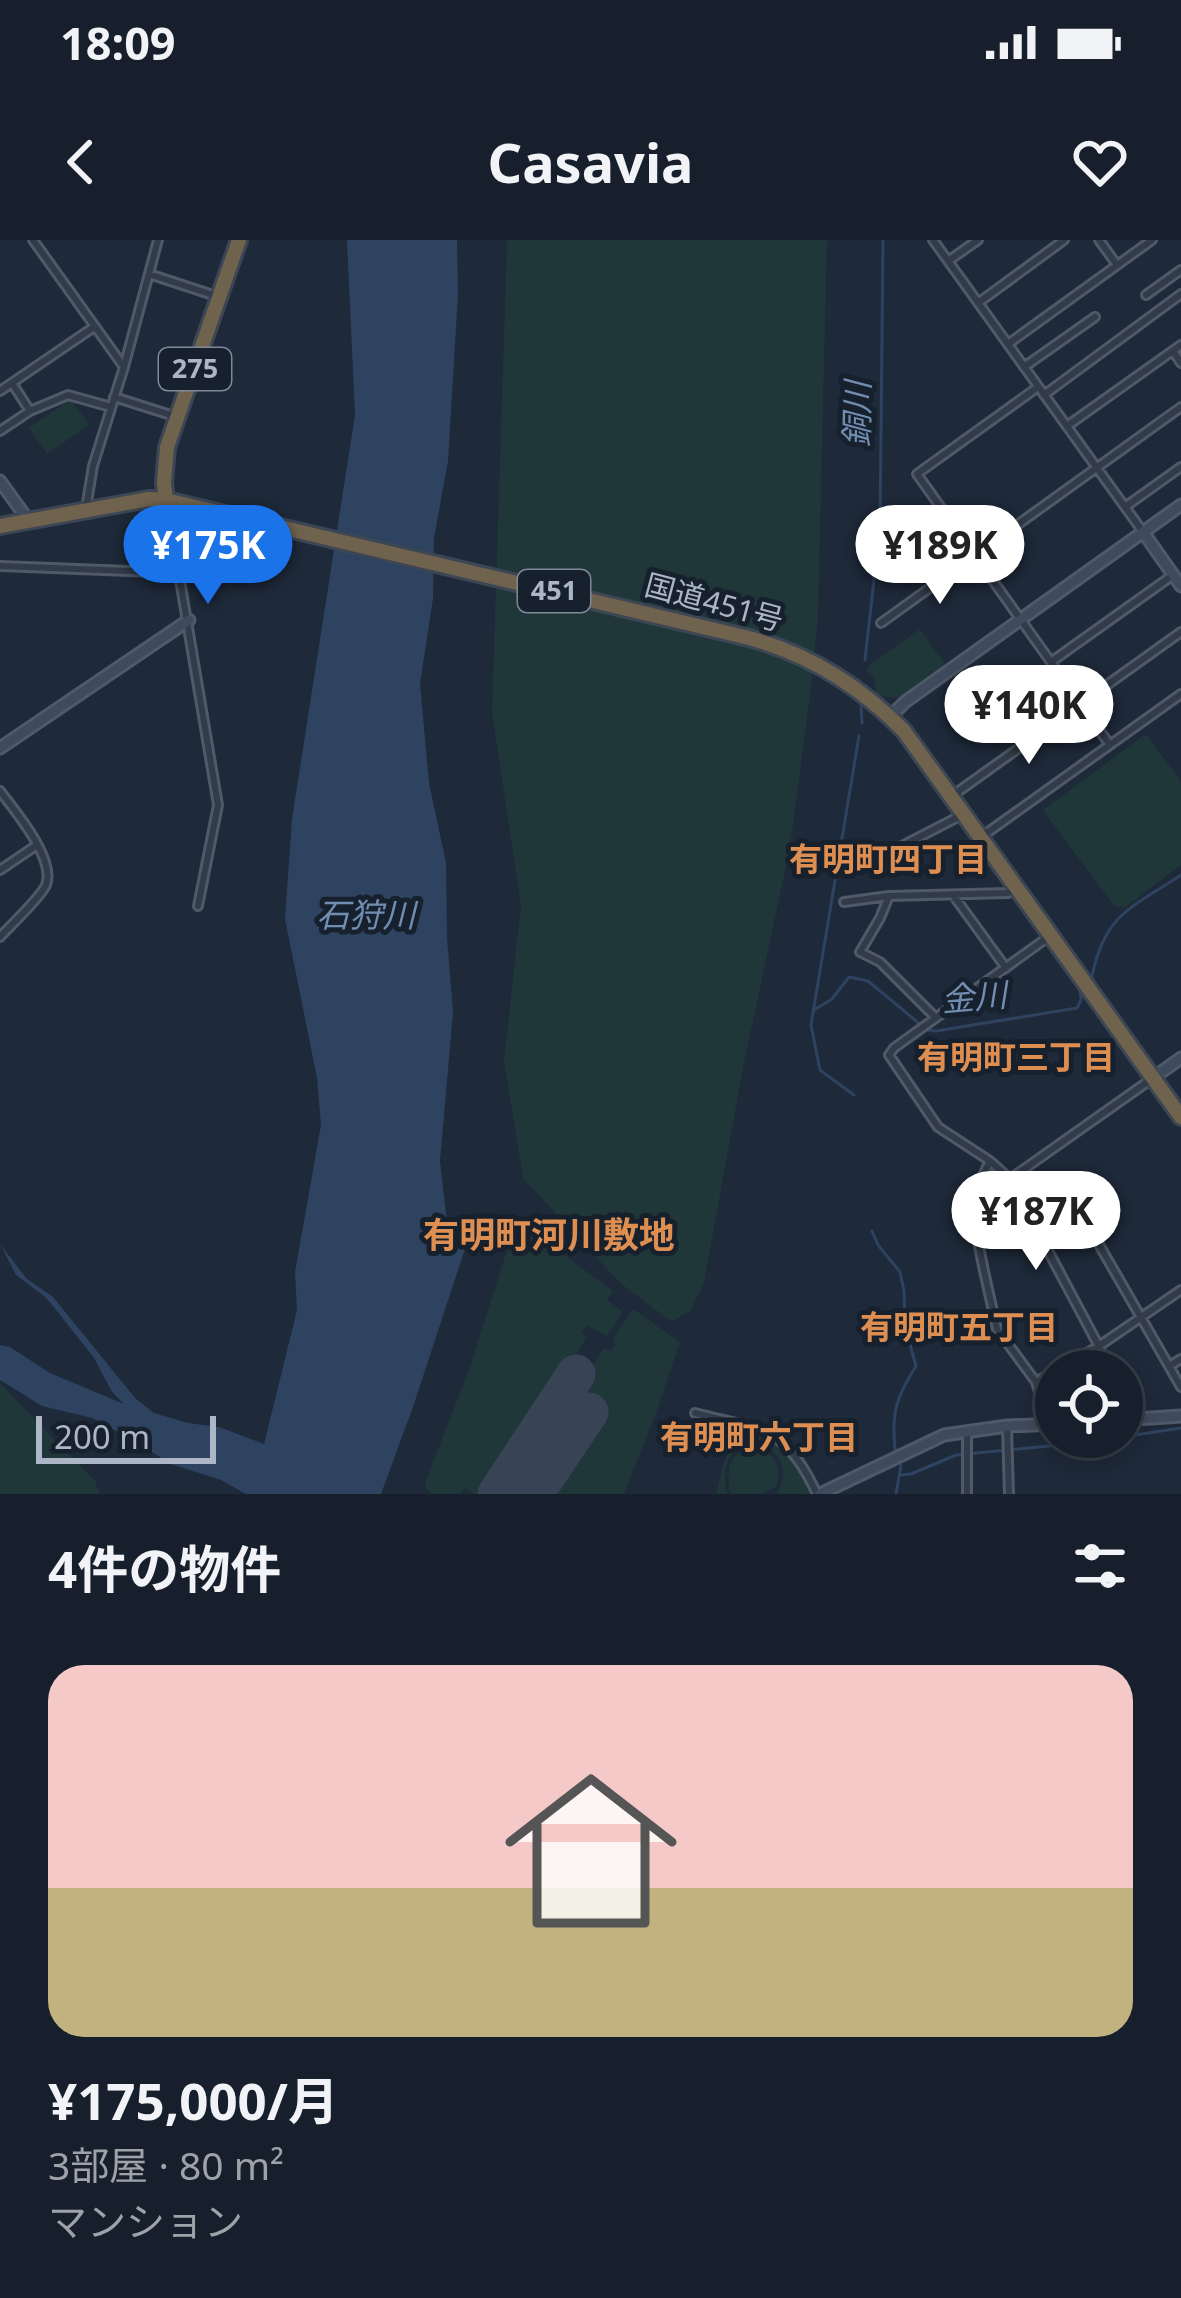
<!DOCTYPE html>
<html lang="ja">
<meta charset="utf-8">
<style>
body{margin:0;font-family:"Noto Sans","Noto Sans JP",sans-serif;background:#1f2733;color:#f1f3f6;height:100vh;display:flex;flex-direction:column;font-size:45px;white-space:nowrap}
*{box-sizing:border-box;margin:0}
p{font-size:39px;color:#9ea2a9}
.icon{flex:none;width:66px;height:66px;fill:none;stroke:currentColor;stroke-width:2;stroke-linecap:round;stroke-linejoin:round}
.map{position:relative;height:1254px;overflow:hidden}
.details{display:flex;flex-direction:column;background:#161f2b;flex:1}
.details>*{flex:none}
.fabs{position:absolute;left:1035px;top:1110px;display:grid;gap:24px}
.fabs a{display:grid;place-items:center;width:108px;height:108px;border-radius:50%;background:#161f2b;box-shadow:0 6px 18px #0003,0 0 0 3px #353d47;font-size:60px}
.scale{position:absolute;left:36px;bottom:30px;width:180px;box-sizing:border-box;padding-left:12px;border:6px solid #acb6c6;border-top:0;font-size:33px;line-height:42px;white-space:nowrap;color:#acb6c6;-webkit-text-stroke:9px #17212e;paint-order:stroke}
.price{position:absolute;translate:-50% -102px;padding:0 27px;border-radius:42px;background:#fff;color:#222;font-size:39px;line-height:78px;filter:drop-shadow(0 3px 6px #0008)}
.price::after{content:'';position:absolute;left:50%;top:72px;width:36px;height:27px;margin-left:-18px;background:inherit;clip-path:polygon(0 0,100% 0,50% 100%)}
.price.current{background:#1a73e8;color:#fff}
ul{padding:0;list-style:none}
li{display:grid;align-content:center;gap:24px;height:636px;padding:0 48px}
li span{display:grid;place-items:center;height:372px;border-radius:36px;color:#555}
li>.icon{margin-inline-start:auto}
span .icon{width:216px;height:216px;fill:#fffc;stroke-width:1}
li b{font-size:51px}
h2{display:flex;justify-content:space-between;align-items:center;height:144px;padding:0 48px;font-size:51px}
.status{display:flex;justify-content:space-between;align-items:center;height:84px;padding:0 60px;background:#161f2b;direction:ltr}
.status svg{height:33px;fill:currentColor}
header{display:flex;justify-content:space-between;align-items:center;height:156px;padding:0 48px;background:#161f2b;font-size:54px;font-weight:700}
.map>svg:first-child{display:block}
.green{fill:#20373a}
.water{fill:#2e4360}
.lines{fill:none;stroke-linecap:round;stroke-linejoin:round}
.stream{stroke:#2e4360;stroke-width:3}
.runway{stroke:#384455;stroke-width:39}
.street-casing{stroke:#4f5967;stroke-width:12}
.secondary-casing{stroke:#4f5967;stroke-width:15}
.highway-casing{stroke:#3c4654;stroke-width:20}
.street{stroke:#323b49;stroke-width:6}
.secondary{stroke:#3f4a5d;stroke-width:9}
.highway{stroke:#70634e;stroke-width:14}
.labels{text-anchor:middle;stroke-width:10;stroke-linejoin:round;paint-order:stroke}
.shield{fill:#17212e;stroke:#7f8998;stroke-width:3}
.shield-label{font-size:27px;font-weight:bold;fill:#acb6c6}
.street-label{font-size:30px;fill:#acb6c6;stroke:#17212e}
.water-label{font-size:33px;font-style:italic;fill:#718db2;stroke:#17212e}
.neighbourhood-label{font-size:33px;font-weight:bold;fill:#dd8e50;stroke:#17212e}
.quarter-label{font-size:36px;font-weight:bold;fill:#dd8e50;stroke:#17212e}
</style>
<div class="status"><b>18:09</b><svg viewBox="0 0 49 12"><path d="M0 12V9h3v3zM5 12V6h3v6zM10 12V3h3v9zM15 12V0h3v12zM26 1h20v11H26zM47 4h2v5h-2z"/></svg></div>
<header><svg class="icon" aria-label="back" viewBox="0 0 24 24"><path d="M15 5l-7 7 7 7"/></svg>Casavia<svg class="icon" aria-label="heart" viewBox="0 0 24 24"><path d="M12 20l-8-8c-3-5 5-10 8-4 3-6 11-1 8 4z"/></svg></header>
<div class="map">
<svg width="1181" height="1254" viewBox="0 0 1181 1254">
<rect width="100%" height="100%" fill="#1e2939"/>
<!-- green -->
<path class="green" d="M507 0H827L818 377 809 464 790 607 743 828 704 1043 690 1071 672 1082 620 1043 523 938 504 821 521 665 492 473Z
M71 159 89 185 47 214 29 188Z
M920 389 945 424 899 458 876 456 874 436 867 431 868 426Z
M1146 494 1181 541V625L1124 668 1113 665 1043 570Z
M531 994 541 998 613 1051 607 1060 623 1072 607 1096 586 1085 582 1093 587 1097 484 1254H474L465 1248 460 1254H432L425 1248 426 1240 469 1130 505 1016 515 999Z
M633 1069 680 1102 654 1179 624 1254H508L604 1108 611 1111 615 1104 613 1098Z
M583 1121 585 1131 505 1254H487L573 1123Z
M0 1143 95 1241 100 1254H0Z
M721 1183C781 1198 780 1198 812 1250L811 1254H778C779 1251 783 1238 783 1234 784 1203 737 1193 727 1224 723 1233 726 1245 727 1254H716L724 1222 737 1199Z
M748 1208C772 1208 783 1224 776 1247L761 1254H730C727 1234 726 1217 748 1208Z"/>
<!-- water -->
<path class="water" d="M347 0H457L458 54 448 221 434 298 433 358 420 444 429 543 446 623 447 698 453 772 440 921 447 983 465 1009 413 1167 381 1254H246L221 1240 171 1224 133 1200 92 1178 42 1166 0 1140V1105L10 1107 50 1133 124 1164 112 1152 94 1118 53 1066 44 1056 16 1035 0 1004 27 1039 53 1057 135 1158 154 1173 188 1183 219 1187 264 1204 297 1070 295 1032 321 885 317 838 285 679 292 579 355 175Z"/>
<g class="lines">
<!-- stream -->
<path class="stream" d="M865 420 880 286 883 0
M861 467 862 483
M1092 736C1105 673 1132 668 1181 635
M814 770 832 759 849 737 868 741 927 790 936 791 1077 768 1081 760 1080 749
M854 855 820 830 811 785 859 496
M872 991 878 1005 900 1032 904 1051 905 1087 916 1126C897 1156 891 1172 895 1209
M900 1235 911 1234 956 1215 1089 1202 1181 1188
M896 1254 901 1225"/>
<!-- runway -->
<path class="runway" d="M497 1254 576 1134
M534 1254 589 1172"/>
<defs>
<path id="street" d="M33 0 124 127
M933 0 1143 292
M1099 0 1117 25
M948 21 978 0
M149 34 219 57
M1146 55 1181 30
M978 63 1064 0
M1008 104 1152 0
M1173 111 1181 123
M1024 127 1095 77
M1038 147 917 234 1110 505
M0 151 94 87
M1044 155 1181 54
M114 157 174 176
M30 171 68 155 111 167
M1067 186 1181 105
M0 191 30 171 12 143
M167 263 218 565 198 666
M1125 267 1181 227
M86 268 93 226 124 127 158 0
M0 326 181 333
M881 383 1181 167
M1051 422 1173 335
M0 551C15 571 56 619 46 645 41 657 10 686 0 697
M952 556 1181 392
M984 595 1181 454
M861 627 962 575
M0 630 37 605
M953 655 1006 728
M889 656 880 678 860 712 880 722 935 777
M844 662 889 656 1008 653 1015 649
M1051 695 894 808 889 815 938 887 990 921 1010 939 1112 1131
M990 921 970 962 984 1031 997 1089 1036 1142 1048 1183
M1010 939 1153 838
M1082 975 1181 1147
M1169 1126 1181 1119
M1036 1142 1099 1106 1181 1050
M1122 1152 1136 1179
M695 1173C763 1191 785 1185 817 1254
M1007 1186 1009 1254
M967 1191V1254"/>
<path id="secondary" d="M0 241 28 280
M1143 292 1181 346
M890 477 905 462 1181 265
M0 508 189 380
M1153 838 1181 818
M1122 1180 1181 1176
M820 1254 944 1195 1007 1186 1056 1184"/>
<path id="highway" d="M166 260 164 243 167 207 239 0
M0 286 149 259 166 260 745 397C808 413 859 445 904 491L1181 877"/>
</defs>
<!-- street casing -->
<use href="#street" class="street-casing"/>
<!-- secondary casing -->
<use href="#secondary" class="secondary-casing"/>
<!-- highway casing -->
<use href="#highway" class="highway-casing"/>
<!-- street -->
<use href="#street" class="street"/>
<!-- secondary -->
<use href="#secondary" class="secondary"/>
<!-- highway -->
<use href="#highway" class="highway"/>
</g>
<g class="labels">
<!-- shield labels -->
<g class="shield">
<rect x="159" y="108" width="72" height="42" rx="9"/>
<rect x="518" y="330" width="72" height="42" rx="9"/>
</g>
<g class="shield-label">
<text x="195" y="138">275</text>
<text x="554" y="360">451</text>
</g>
<!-- street labels -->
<g class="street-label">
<text transform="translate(714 363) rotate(15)" y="10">国道451号</text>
</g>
<!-- water labels -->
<g class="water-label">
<text transform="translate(857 174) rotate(-89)" y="12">銅川</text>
<text x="366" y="687">石狩川</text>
<text transform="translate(974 757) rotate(-5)" y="12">金川</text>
</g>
<!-- neighbourhood labels -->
<g class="neighbourhood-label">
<text x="888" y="631">有明町四丁目</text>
<text x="1016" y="829">有明町三丁目</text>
<text x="959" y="1099">有明町五丁目</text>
<text x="759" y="1209">有明町六丁目</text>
</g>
<!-- quarter labels -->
<g class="quarter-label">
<text x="549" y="1008">有明町河川敷地</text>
</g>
</g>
</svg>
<div class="fabs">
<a><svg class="icon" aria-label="locate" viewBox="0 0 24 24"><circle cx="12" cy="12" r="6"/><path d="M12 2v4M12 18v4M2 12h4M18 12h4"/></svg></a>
</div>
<div class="scale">200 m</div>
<b class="price current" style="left:208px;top:367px">¥175K</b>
<b class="price" style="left:940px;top:367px">¥189K</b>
<b class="price" style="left:1029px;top:527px">¥140K</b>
<b class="price" style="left:1036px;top:1033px">¥187K</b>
</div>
<section class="details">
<h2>4件の物件<svg class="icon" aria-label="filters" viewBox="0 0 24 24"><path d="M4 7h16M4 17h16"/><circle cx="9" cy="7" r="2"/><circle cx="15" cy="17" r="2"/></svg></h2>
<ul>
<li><span style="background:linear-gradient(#f6c9c9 60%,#c2b280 0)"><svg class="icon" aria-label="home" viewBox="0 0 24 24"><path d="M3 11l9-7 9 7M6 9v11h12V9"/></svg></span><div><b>¥175,000/月</b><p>3部屋 · 80 m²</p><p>マンション</p></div></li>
</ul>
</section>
